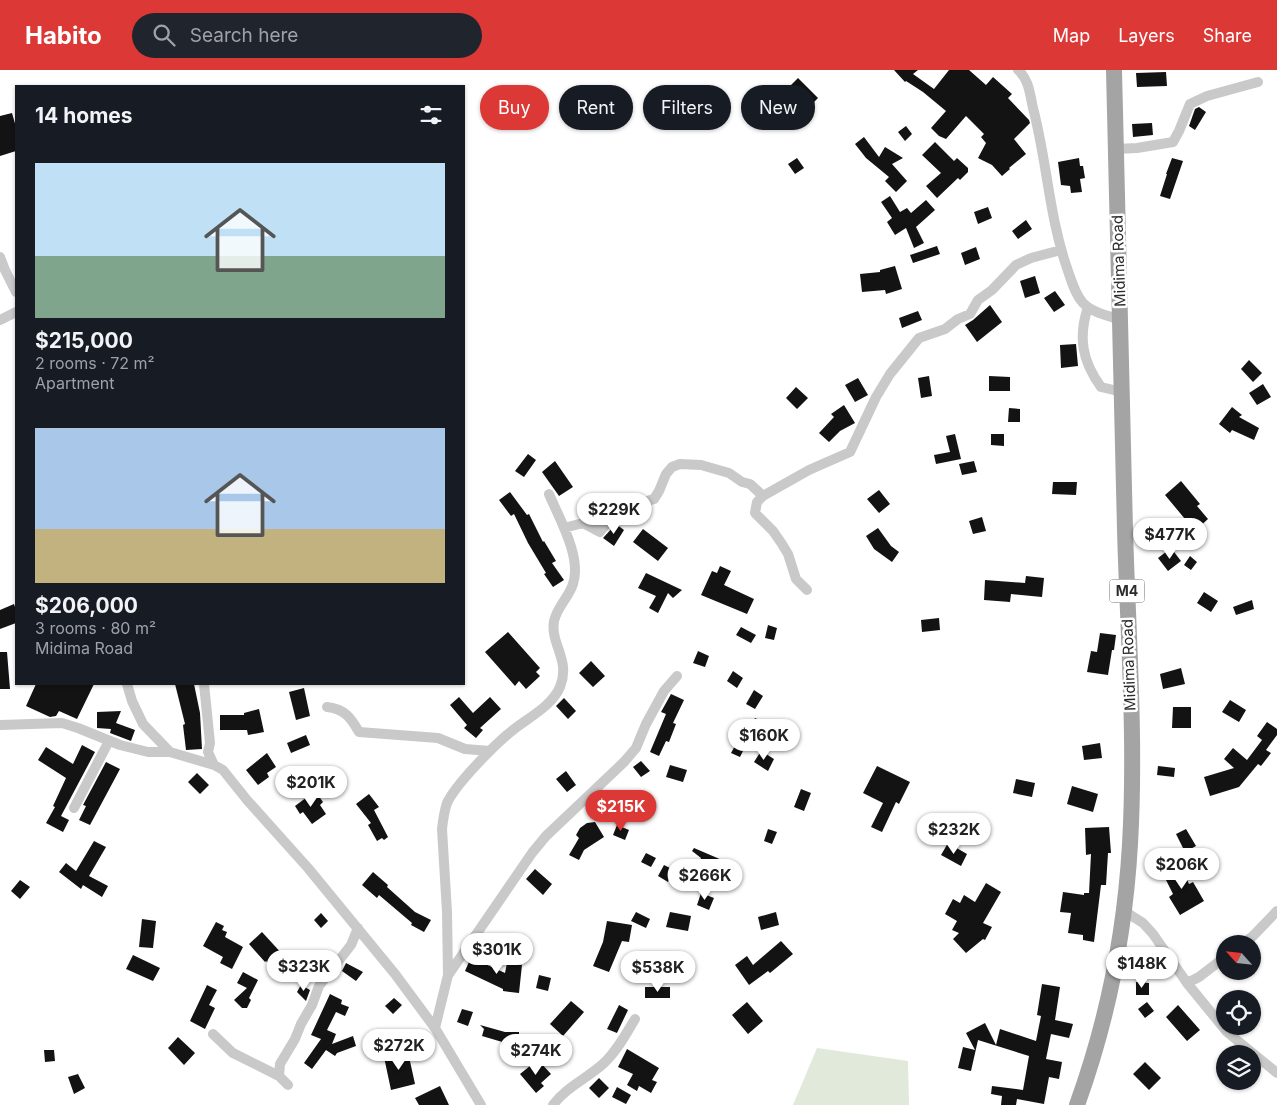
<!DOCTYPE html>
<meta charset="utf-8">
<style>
body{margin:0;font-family:Inter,sans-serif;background:#20242c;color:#f1f3f6;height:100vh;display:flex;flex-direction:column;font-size:19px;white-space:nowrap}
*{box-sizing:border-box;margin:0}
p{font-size:16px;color:#9ea1a6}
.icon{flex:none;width:28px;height:28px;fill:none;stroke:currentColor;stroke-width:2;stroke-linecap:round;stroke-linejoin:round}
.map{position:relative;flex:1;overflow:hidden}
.sheet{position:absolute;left:15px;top:15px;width:450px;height:600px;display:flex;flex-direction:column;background:#171b24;border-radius:0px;box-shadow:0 1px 4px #0004}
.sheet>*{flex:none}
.guide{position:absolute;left:480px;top:15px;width:475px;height:45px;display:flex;gap:10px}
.needle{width:32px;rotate:297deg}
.tools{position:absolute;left:1216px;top:865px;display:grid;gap:10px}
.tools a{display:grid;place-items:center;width:45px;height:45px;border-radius:50%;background:#171b24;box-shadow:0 1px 4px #0004;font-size:25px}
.price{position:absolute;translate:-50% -42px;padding:0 11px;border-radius:18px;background:#fff;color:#222;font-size:16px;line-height:32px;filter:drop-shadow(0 1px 2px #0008)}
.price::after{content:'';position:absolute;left:50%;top:30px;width:15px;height:11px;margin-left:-8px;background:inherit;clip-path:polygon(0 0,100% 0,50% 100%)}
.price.selected{background:#db3836;color:#fff}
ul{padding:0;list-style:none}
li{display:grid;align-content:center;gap:10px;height:265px;padding:0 20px}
li span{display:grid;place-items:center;height:155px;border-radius:0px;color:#555}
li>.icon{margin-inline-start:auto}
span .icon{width:90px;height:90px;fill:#fffc;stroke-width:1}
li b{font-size:21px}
h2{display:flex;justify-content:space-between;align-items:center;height:60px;padding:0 20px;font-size:21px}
.pill{padding:0 18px;border-radius:22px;background:#171b24;box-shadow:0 1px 4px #0004;font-size:18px;line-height:45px}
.pill.selected{background:#db3836;color:#fff}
header{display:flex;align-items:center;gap:30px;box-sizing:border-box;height:70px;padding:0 25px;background:#db3836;color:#fff}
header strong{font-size:24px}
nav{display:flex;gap:28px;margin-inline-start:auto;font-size:18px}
.search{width:350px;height:45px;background:#20242c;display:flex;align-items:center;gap:12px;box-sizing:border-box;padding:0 18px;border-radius:28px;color:#9ea1a6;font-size:19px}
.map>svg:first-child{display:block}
.green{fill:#e1e9da}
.building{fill:#131313}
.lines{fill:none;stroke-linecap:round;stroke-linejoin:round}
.minor{stroke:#c9c9c9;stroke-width:10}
.primary{stroke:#a4a4a4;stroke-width:16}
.labels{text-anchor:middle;stroke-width:5;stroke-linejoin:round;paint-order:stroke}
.shield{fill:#fff;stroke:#6b6b6b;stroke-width:1}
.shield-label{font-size:14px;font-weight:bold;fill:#2c2c2c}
.street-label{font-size:15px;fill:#2c2c2c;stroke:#fff}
</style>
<header>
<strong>Habito</strong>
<div class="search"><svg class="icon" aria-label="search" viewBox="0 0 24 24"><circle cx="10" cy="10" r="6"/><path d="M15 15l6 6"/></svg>Search here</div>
<nav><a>Map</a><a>Layers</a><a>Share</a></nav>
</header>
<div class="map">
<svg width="1277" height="1035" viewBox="0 0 1277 1035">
<rect width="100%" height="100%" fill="#fff"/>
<!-- green -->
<path class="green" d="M817 978 908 991 909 1035H793Z"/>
<!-- building -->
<path class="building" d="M894 0H918L913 4 934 19 949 0H969L986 15 993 7 1012 24 1008 28 1029 50 1030 53 1014 69 1026 84 1009 98 1010 99 1002 106 992 95 978 88 986 73 981 67 984 64 966 46 946 69 939 66 931 58 946 41 923 22 906 11 905 12Z
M1166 2 1167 16 1137 17 1136 3Z
M798 8 818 28 806 40 787 19Z
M1199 37 1206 42 1195 60 1189 56 1195 39Z
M12 43 16 57V81L0 86V46Z
M1152 53 1153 65 1133 67 1132 54Z
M906 56 912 64 905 71 898 62Z
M864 67 879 87 885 77 903 88 892 94 907 111 896 122 885 111 889 107 866 88 855 74Z
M935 72 954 91 957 88 968 98V102L960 110 958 108 937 128 926 116 941 103 922 85Z
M797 88 804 98 795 104 788 94Z
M1079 88 1080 96H1083L1085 108 1080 109 1082 122 1071 123 1070 116 1061 115 1058 92Z
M1172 88 1183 91 1170 129 1160 126 1167 104H1166Z
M890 126 900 142 907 138 911 143 926 130 935 140 916 157 924 173 914 178 906 158 895 165 887 152 892 148 881 132Z
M988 137 992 148 978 154 974 142Z
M1026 150 1032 159 1018 169 1012 161Z
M937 176 940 184 913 193 910 185Z
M976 177 980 189 965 195 961 183Z
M895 196 902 219 886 224 885 220 862 222 860 204 880 202V200Z
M1035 206 1040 223 1025 228 1020 211Z
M1055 221 1065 235 1054 242 1044 228Z
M990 235 1002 252 977 272 965 255 973 250Z
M918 241 922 250 902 258 899 248Z
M1076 274 1078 296 1061 298 1060 275Z
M1249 290 1262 303 1253 312 1241 299Z
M929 306 932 326 921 328 918 308Z
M989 306 1010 307V321H989Z
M858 308 868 325 855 332 845 315Z
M1263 314 1271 327 1257 335 1249 323Z
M796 317 808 328 797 339 786 328Z
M844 335 855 353 840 361 829 372 819 363 834 347 831 344Z
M1232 337 1242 345 1239 347 1259 358 1254 370 1232 360 1230 363 1219 354Z
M1009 338 1020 339V352H1008Z
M955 364 961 389 936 394 934 385 950 382 946 366Z
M991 364H1004V376L991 375Z
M528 384 536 390 524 407 515 401Z
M555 391 573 417 559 426 542 402Z
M974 391 977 402 962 405 959 394Z
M1181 411 1200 434 1197 436 1208 449 1195 461 1165 425Z
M1053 412H1077L1076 425 1052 424Z
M879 420 890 434 879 443 867 429Z
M510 422 527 445 529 444 543 472 544 471 556 491 552 493 564 510 553 517 544 504 546 503 528 473 514 444 511 446 499 430Z
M601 433 606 445 594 451 587 447 584 440Z
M982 447 986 461 973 464 969 451Z
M616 454 624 460 614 476 603 468Z
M878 458 891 476 899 482 892 492 874 479 866 466Z
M643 459 668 478 658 491 633 472Z
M1171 478 1181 491 1168 501 1158 488Z
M1190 486 1197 492 1191 500 1184 495Z
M720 496 731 501 724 515 754 529 747 544 701 525 712 501 717 503Z
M646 503 682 520 673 528 668 523 658 543 649 538 656 526 638 518Z
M1026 506 1044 508 1042 527 1011 524 1010 532 984 530 985 510 1025 513Z
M1204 522 1218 531 1211 542 1197 533Z
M1252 530 1254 539 1236 545 1233 537Z
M14 534 16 540V553L0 559V540Z
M939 548 940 560 922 562 921 550Z
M768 555 777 558 774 570 765 568Z
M741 557 756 565 751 573 736 565Z
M508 562 540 598 536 602 540 606 526 619 519 611 515 616 485 582Z
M1100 563 1116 565 1114 580H1112L1108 605 1087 602 1091 581 1097 582Z
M698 581 709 586 705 597 693 593Z
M0 582H7L10 619H0Z
M591 591 605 606 593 617 579 603Z
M1181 598 1185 614 1163 619 1160 604Z
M733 601 743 608 737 618 727 611Z
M36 614H94L77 649 59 641 56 646 50 647 26 636Z
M175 614H194L200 643 202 679 186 680 183 655 185 654Z
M304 618 310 646 296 650 289 622Z
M754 620 763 626 755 639 746 634Z
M671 624 684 630 673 653 676 654 669 672 666 671 659 686 650 682 666 644 661 642Z
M459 627 473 643 490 627 501 639 480 658 483 660 476 668 464 658 467 655 450 635Z
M564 628 576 641 568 649 556 636Z
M1230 630 1246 640 1239 652 1222 642Z
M1173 637H1191V658H1172Z
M259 639 264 662 248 665 247 660H220V645H244V643Z
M121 641 116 653 135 660 131 671 110 663 111 659 97 658V642Z
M755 648 767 654 761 666 749 660Z
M1267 652 1277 659V665L1266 680 1271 683 1261 696 1258 694 1239 717 1210 726 1204 707 1234 698 1224 689 1233 678 1247 690 1262 670 1257 666Z
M306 665 310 675 291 683 287 673Z
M1100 673 1102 688 1084 690 1082 676Z
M736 674 744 679 740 687 731 683Z
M82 675 95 682 61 746 69 750 63 762 46 753 55 737 53 736 66 708 38 690 46 677 73 694Z
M761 681 774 689 768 701 754 692Z
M267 683 276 697 267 703 269 707 258 715 246 700Z
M641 691 650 701 641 707 633 697Z
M106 692 120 699 90 755 79 750 86 736 83 735Z
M670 695 687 700 683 712 666 707Z
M877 696 910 712 899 734 896 732 882 762 871 757 883 733 863 723Z
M1158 696 1175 698 1174 707 1157 705Z
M566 701 576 715 567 722 556 709Z
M197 703 209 715 200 724 188 712Z
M1016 709 1035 713 1032 727 1013 723Z
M1072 716 1098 724 1093 742 1067 734Z
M801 719 811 723 804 741 794 737Z
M311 724 313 728 318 725 323 732 320 735 326 744 312 754 303 742 300 744 295 736Z
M369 724 379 737 374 740 388 767 384 770 382 768 377 771 368 755 371 753 356 734Z
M618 724 628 729 620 746 610 741Z
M595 752 604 767 584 780 579 790 569 785 579 768 576 765 580 758 587 753Z
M617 755 629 760 625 770 613 765Z
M1109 757 1111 783H1108L1106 815H1101L1094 872 1083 870V865L1068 863 1071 843 1060 842 1063 822 1084 825V823H1089L1091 784 1086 785 1085 758Z
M768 759 777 762 772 774 764 771Z
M1186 759 1196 776 1185 782 1176 764Z
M94 771 106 777 89 806 108 816 102 827 83 815 81 819 59 802 66 793 76 801Z
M948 773 967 784 961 796 941 785Z
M694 778 715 787 733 795 725 806 712 796 709 803 697 799 701 788 692 781Z
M646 783 656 788 651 797 641 792Z
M1180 794 1189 814 1193 812 1204 831 1180 845 1169 827 1173 824 1162 802Z
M664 795 674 800 668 812 658 806Z
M535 799 552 814 543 825 526 809Z
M373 802 388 815 387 817 415 842 431 850 424 862 411 855 412 853 379 825 377 828 362 815Z
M20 810 30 817 20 829 11 821Z
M986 813 1001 822 983 853 992 857 985 870 983 869 966 883 953 869 959 863 952 860 957 851 945 844 953 829 960 833 964 825 975 832Z
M701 823 714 828 709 840 697 835Z
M636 842 650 849 646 858 631 851Z
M670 842 691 846 688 861 666 857Z
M776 842 779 855 761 860 758 847Z
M321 843 328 851 321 858 314 850Z
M142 849 156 851 153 878 139 877Z
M607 851 632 855 629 872 622 871 609 902 593 896 603 872Z
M216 852 224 856 222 860 227 862 225 867 243 877 232 899 220 893 223 887 203 876Z
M262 862 295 898 284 909 266 891 265 892 249 874Z
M781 871 793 884 770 903 768 901 749 915 735 895 747 886 753 895Z
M319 884 330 889 323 899 313 895Z
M133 885 160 898 153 911 126 899Z
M472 885 484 891 483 893 505 903 507 893 522 895 519 923 503 921V919L465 901Z
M346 893 363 902 356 911 342 901Z
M243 902 258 910 249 928 251 930 247 938H242L234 930 247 918 237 913Z
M539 905 551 908 548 921 536 918Z
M1136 912 1149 913V925H1136Z
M1042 914 1060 917 1055 950 1073 954 1069 968 1051 964 1046 989 1062 992 1059 1009 1049 1007 1044 1034 1017 1029 1016 1035H1001L1002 1026 991 1024 992 1016 1023 1020 1029 986 978 970 971 1001 958 998 963 977 975 980 966 963 985 953 996 975 1000 959 1036 971 1041 946 1037 945Z
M207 915 217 920 209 935 215 938 205 959 190 951Z
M301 915 310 920 306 931 297 922Z
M645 917H670V928H645Z
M330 924 342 930 341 934 349 937 345 946 336 942 327 960 336 964 332 974 353 966 356 976 337 983 335 986 326 980 312 999 304 993 321 969 311 965Z
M394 928 402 935 393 944 385 936Z
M571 931 584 942 563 966 550 954Z
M747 932 763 951 748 964 732 945Z
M1147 932 1154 941 1145 948 1138 939Z
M619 935 628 940 617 963 607 959Z
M1178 935 1200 960 1187 971 1166 947Z
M462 939 473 942 468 956 457 952Z
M480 955 505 962H519V974H509L482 966 484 959Z
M178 967 195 983 184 995 168 978Z
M627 979 659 998 652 1010 657 1012 651 1023 639 1016 637 1021 627 1015 633 1004 618 997Z
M44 980H54L55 991 45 992Z
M408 982 415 1014 391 1020 384 987Z
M540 992 551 1004 541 1013 544 1016 536 1023 520 1004 530 996 532 998Z
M1145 992 1161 1008 1149 1020 1133 1004Z
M78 1004 85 1018 74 1024 68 1007Z
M599 1008 609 1018 599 1028 589 1018Z
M440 1016 449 1035H419L415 1028Z
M617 1017 631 1025 626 1034 612 1027Z"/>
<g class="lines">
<!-- minor -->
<path class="minor" d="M1018 0C1029 9 1030 25 1033 38 1047 91 1049 146 1067 198 1071 210 1075 224 1083 233 1093 243 1109 246 1121 250
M1116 79 1137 78 1173 72 1179 61 1190 34 1207 26 1258 12
M0 187 5 200 16 222
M1088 237C1078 267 1082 291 1101 317L1122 322
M0 250 16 242
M564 458 583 453 600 462C609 449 618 443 632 439 640 437 645 431 654 429L659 421 666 404 672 397 680 394 701 395 729 403 742 412 750 414 763 426
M807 520 796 509 788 484 782 474 773 461 755 443 757 432 763 426 809 400 850 382 876 327 890 304 919 268 945 259 958 249 970 244 978 230 992 220 1016 195 1031 188 1061 180
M127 614 132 631 143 654 170 682
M204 614 210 673 208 682 214 695
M327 637C345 639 351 648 359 662L438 668 465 679 490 681
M0 655 62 653 78 658 120 675 148 682H170L214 695 223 700 247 730 308 798 395 904 435 958 481 1035
M74 738 109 671
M1124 841 1143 853 1153 864 1187 913 1227 962 1277 1003
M1242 874 1253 866 1277 841
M449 904 532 783 546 766 624 692 636 678 646 654 664 621 677 606
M1187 913 1199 907 1225 887
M435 958 448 905 447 842 442 759C443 750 444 742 447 733 456 714 495 674 513 660 528 648 552 636 560 617 571 590 550 574 554 551 557 537 569 527 573 514 582 487 559 448 549 424
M213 964 233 983 279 1006
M288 1015 279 1006 280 994 295 969 301 954 312 935 319 916 351 875 358 858
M553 1035C566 1017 588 1008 604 993 617 981 626 964 635 949"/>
<!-- primary -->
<path class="primary" d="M1077 1035C1107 952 1125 862 1130 774 1136 670 1128 565 1125 460 1121 307 1118 153 1114 0"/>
</g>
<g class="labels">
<!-- shield labels -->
<rect class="shield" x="1109.5" y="509.5" width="35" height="23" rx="4"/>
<g class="shield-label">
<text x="1127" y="526">M4</text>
</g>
<!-- street labels -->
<g class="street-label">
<text transform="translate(1119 191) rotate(-92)" y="5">Midima Road</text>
<text transform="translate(1129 595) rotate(-92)" y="5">Midima Road</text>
</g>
</g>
</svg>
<div class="tools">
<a><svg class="needle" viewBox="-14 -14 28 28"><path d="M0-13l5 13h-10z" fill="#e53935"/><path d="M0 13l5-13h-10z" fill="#9ea1a6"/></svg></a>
<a><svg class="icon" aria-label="locate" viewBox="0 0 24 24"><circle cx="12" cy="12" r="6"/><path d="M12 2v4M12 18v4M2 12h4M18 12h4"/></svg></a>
<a><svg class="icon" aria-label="layers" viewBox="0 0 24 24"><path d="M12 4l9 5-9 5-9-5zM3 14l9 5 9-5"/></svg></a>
</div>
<b class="price" style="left:614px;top:465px">$229K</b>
<b class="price" style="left:1170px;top:490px">$477K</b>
<b class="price" style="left:764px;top:691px">$160K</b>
<b class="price" style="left:311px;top:738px">$201K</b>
<b class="price selected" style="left:621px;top:762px">$215K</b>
<b class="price" style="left:954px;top:785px">$232K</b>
<b class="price" style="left:1182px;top:820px">$206K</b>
<b class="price" style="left:705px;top:831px">$266K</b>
<b class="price" style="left:497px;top:905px">$301K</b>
<b class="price" style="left:1142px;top:919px">$148K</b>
<b class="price" style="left:304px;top:922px">$323K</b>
<b class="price" style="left:658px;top:923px">$538K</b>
<b class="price" style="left:399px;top:1001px">$272K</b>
<b class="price" style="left:536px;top:1006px">$274K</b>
<div class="guide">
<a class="pill selected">Buy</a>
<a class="pill">Rent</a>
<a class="pill">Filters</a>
<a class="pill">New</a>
</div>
<section class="sheet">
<h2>14 homes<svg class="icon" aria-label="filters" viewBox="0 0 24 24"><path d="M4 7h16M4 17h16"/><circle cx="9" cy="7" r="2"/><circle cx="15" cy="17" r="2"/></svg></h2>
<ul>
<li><span style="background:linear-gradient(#bfe0f5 60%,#7fa58c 0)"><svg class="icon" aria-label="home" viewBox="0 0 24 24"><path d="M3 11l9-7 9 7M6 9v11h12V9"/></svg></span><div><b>$215,000</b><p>2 rooms · 72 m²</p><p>Apartment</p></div></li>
<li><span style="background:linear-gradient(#a9c7e8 65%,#c2b280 0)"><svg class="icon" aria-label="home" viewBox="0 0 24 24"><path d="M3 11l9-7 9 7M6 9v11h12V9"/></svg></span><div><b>$206,000</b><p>3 rooms · 80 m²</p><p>Midima Road</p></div></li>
</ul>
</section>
</div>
